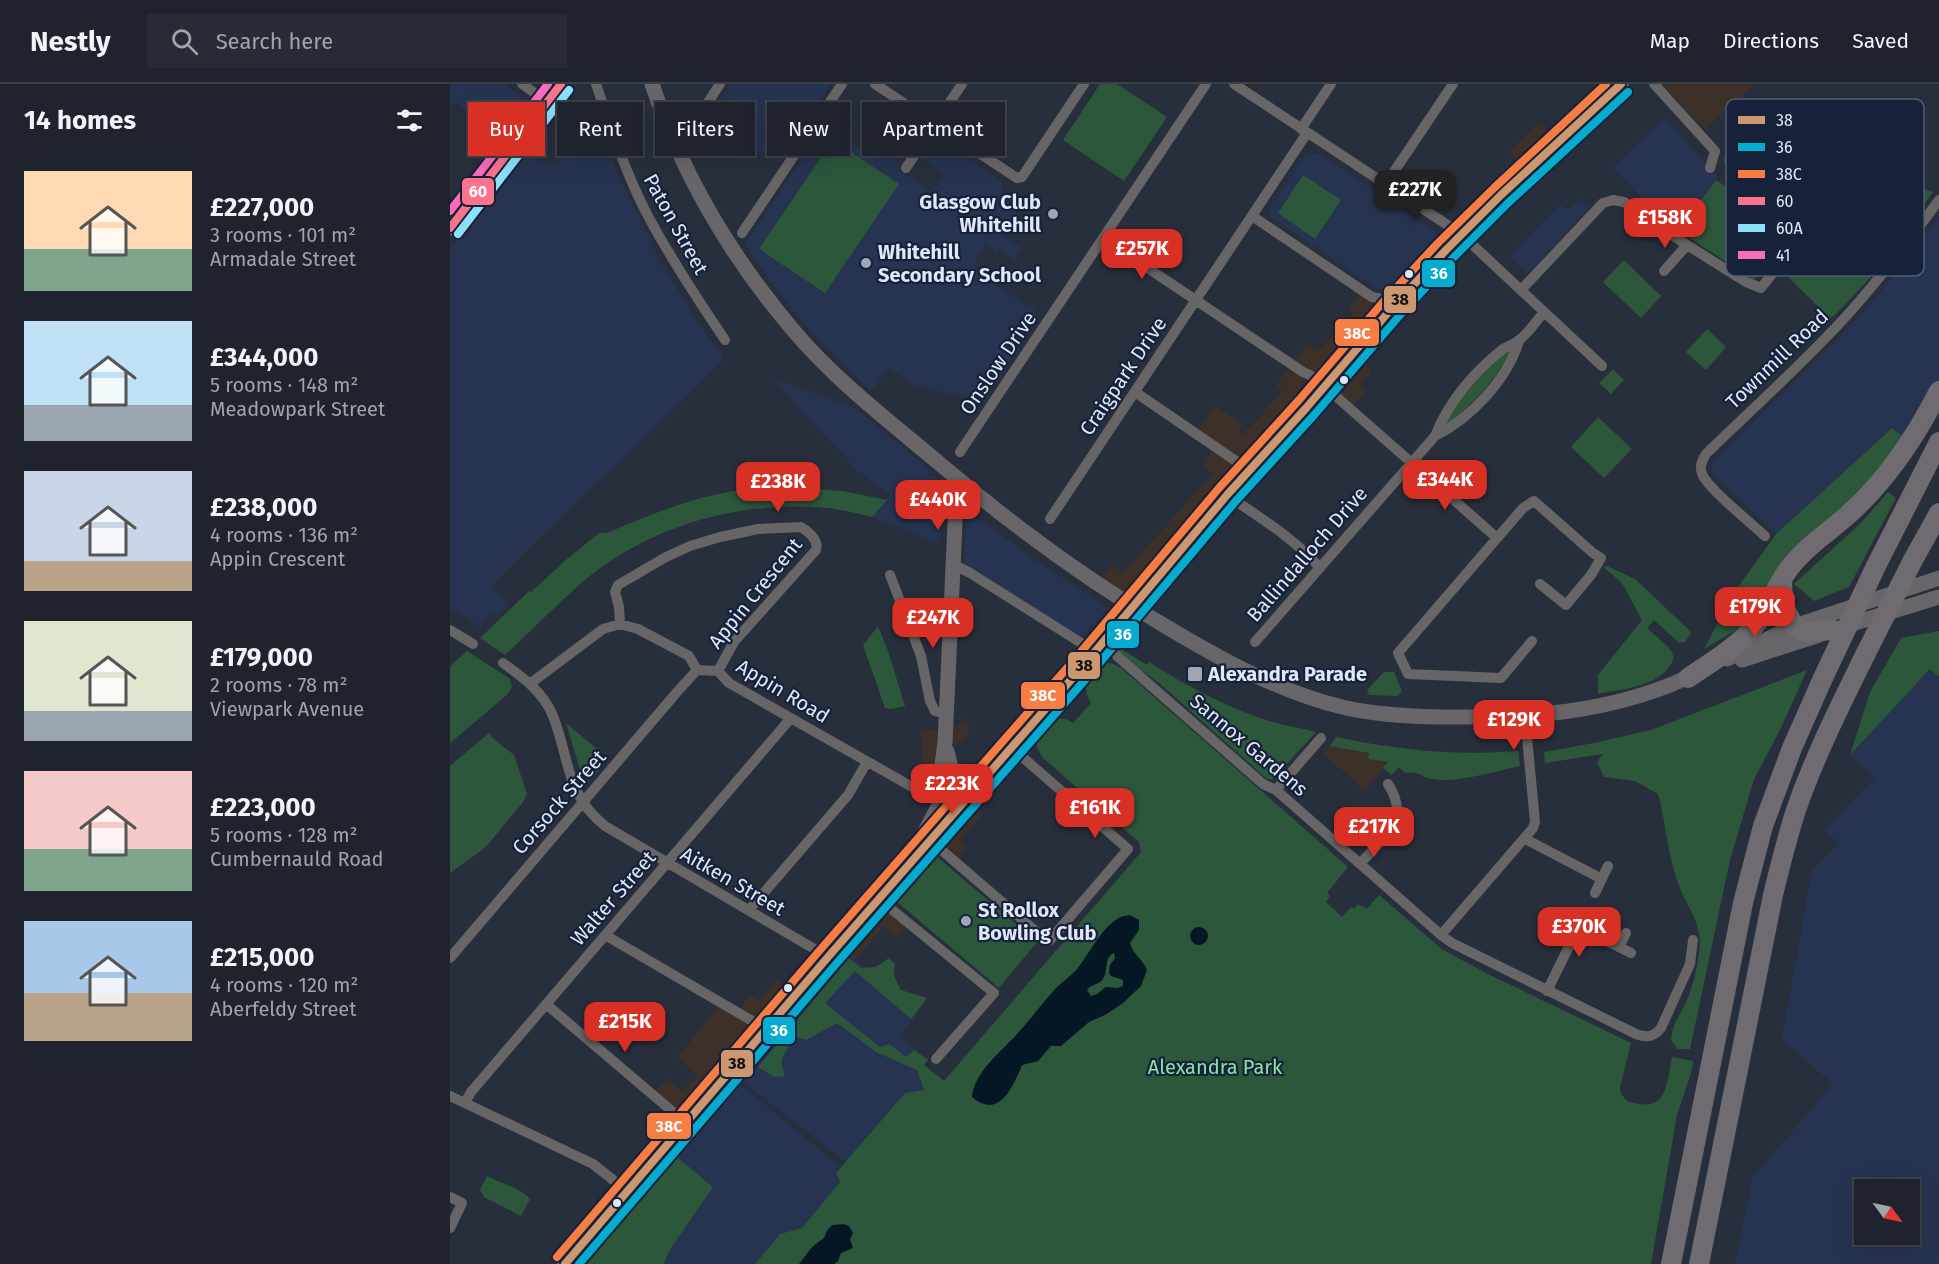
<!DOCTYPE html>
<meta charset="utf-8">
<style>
body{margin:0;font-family:"Fira Sans",sans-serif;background:#262b35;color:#f1f3f6;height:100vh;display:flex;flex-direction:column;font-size:22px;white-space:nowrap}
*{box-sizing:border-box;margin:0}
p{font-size:20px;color:#a1a4aa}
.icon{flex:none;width:33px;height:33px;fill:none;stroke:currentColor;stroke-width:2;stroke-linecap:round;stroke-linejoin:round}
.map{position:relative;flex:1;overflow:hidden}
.panel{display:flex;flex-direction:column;background:#1e232d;width:450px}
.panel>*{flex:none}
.guide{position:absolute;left:18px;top:18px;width:570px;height:54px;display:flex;gap:12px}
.needle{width:39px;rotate:123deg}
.tools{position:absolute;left:1404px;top:1095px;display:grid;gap:12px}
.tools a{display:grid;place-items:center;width:66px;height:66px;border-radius:0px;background:#1e232d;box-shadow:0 6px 24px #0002,0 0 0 2px #3c4049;font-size:30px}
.price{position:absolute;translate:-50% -51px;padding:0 14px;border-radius:12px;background:#d93025;color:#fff;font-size:20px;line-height:39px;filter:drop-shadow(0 2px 3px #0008)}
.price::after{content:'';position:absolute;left:50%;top:36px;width:18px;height:14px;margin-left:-9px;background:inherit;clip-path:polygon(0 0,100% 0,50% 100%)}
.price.current{background:#222;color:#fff}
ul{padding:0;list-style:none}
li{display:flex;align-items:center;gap:18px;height:150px;padding:0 24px}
li span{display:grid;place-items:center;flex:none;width:168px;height:120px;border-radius:0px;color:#555}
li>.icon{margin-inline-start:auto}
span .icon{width:72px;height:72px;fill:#fffc;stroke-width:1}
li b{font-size:26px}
h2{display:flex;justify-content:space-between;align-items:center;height:72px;padding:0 24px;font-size:26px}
.pill{padding:0 21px;border-radius:0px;background:#1e232d;box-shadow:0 6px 24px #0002,0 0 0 2px #3c4049;font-size:21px;line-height:54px}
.pill.current{background:#d93025;color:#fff}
header{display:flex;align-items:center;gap:36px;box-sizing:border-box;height:84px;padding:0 30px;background:#1e232d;border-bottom:2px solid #3c4049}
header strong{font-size:28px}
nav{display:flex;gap:33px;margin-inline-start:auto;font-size:21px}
.search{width:420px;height:54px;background:#262b35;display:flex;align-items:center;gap:15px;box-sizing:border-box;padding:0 21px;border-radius:0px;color:#a1a4aa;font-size:22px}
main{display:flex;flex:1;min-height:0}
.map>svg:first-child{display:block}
.commercial{fill:#3d3028}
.built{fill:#273451;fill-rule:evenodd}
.green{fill:#2c573b}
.water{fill:#051724;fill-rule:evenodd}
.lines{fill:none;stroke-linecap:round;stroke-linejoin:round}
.street{stroke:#686566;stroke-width:10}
.secondary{stroke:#69666a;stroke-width:15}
.primary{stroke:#68666b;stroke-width:16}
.highway{stroke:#6f6b71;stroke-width:20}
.highway-bridge{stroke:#6f6b71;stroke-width:20}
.bus-1-casing{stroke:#16223a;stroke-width:12}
.bus-2-casing{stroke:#16223a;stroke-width:12}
.bus-3-casing{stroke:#16223a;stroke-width:12}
.bus-4-casing{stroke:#16223a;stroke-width:12}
.bus-5-casing{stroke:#16223a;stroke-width:12}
.bus-6-casing{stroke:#16223a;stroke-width:12}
.bus-1{stroke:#cd976f;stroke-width:8}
.bus-2{stroke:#06acd0;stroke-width:8}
.bus-3{stroke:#f77d43;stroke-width:8}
.bus-4{stroke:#fc738d;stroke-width:8}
.bus-5{stroke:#8ce1f9;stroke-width:8}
.bus-6{stroke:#fb6dba;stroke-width:8}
.poi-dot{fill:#9fa7b6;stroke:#16223a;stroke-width:2}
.bus-dot{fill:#dfe7f8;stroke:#16223a;stroke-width:2}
.labels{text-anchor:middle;stroke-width:4.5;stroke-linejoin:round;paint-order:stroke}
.poi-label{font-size:20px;font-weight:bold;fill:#dfe7f8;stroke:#16223a;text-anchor:start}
.street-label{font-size:20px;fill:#dfe7f8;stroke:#16223a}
.park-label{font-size:20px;fill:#87e4a1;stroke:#16223a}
.key{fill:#16223a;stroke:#525d73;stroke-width:1.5}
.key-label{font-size:16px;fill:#dfe7f8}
.line-badge{stroke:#16223a;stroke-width:2}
.badge-label{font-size:16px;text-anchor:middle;font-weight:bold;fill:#fff}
.pale-badge-label{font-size:16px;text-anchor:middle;font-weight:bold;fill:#111}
</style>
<header>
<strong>Nestly</strong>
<div class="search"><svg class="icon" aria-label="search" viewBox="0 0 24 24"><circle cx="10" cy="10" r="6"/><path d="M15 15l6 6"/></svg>Search here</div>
<nav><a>Map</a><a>Directions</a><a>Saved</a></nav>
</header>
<main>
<section class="panel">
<h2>14 homes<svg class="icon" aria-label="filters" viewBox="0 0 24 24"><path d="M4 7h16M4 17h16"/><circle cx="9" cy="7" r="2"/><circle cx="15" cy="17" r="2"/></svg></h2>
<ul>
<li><span style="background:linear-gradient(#ffd9b3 65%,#7fa58c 0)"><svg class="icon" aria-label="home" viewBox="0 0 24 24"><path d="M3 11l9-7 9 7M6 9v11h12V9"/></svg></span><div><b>£227,000</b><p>3 rooms · 101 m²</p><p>Armadale Street</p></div></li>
<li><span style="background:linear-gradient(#bfe0f5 70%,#9aa5b1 0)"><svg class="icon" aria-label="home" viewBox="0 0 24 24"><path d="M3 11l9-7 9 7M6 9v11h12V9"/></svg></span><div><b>£344,000</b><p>5 rooms · 148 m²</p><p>Meadowpark Street</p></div></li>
<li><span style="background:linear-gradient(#c9d6e8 75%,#b9a48a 0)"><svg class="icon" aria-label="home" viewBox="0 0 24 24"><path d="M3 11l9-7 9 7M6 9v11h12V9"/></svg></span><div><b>£238,000</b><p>4 rooms · 136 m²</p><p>Appin Crescent</p></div></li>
<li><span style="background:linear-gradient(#dfe7d0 75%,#9aa5b1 0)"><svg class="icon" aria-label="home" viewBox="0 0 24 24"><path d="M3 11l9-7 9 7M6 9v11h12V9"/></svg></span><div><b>£179,000</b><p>2 rooms · 78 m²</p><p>Viewpark Avenue</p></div></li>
<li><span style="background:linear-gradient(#f6c9c9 65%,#7fa58c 0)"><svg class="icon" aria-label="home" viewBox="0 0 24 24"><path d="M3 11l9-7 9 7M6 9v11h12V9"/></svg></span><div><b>£223,000</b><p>5 rooms · 128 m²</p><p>Cumbernauld Road</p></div></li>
<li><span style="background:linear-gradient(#a9c7e8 60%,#b9a48a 0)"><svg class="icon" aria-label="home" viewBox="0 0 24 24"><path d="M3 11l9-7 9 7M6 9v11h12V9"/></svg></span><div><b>£215,000</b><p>4 rooms · 120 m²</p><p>Aberfeldy Street</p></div></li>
</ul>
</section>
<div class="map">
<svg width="1489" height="1180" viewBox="0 0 1489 1180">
<rect width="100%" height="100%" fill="#282f3c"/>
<!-- commercial -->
<path class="commercial" d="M1212 0H1305L1255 45Z
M1089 39 1107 58 1077 86 1059 67Z
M914 205 943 223 903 270 922 287 910 300 916 306 900 325 874 302 680 521 649 500 662 482 673 489 763 390 753 382 765 360 746 348 765 322 793 340 788 348 793 351 833 307 826 301 858 261 868 267 903 228 898 224Z
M517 635 519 647 513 657 495 662 496 710 533 730 510 756 517 763 504 778 480 757 503 730 480 711 460 699 465 691 474 687 470 648 509 641Z
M880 662 919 669 918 675 938 679 915 706 873 670Z
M428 814 458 839 448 854 433 843 405 877 387 861Z
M327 896 348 909 234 1040 203 1011 216 995 233 1007 247 991 228 973 269 922 286 930 300 911 309 917Z"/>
<!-- built -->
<path class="built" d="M0 0H54L78 18V20L53 53 5 18 0 24Z
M281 0H381L329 79 259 33Z
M382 30 387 33 390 30 407 41 404 45 401 43 395 54 423 73 429 64 449 78 446 84 482 108 495 90 471 74 485 53 546 93 552 100 555 114 569 124 559 141 550 135 543 146 572 164 566 172V177L549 165 545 170 543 168 544 166 535 160 527 173 523 182 532 193 579 223 585 222 586 236 526 326 522 319 517 314 465 301 439 284 421 307 391 279 356 242 324 202 295 161Z
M1215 35 1267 92 1266 96 1229 147 1204 128 1163 83Z
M148 39 170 96 213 183 255 249 274 273 267 282 40 503 60 518 47 533 40 529 30 542 0 524V165L75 68 89 78 106 80 133 44Z
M868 69 985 147 986 152 936 207H930L820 132 819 125 855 71Z
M1130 115 1139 124 1077 190 1060 173 1110 120 1118 127Z
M1489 133V296L1455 354 1441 344 1326 450 1264 391 1262 382 1264 376 1362 281 1413 229 1454 180Z
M323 295 403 323 478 384V391L487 393 491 400 494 412 490 460 422 433 440 411 407 386Z
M516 430 530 435 582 474 658 524 631 553 514 480Z
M1480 585 1489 593V1180H1285L1303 1093 1383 1000 1332 955 1362 787 1389 759 1375 746 1425 693 1400 671ZM1414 1106H1460V1150H1414Z
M399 870 470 927 449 951 478 976 474 981 494 998 472 1023 455 1009 396 1078 291 996 294 992 298 993 308 983 305 980Z
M288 999 391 1083 386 1089 390 1098 352 1145 330 1150 305 1180H214L219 1167 263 1103 226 1072Z"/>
<!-- green -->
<path class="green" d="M650 0H667L717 33 674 97 613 56Z
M1314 19 1353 44 1345 56 1322 41 1289 92 1274 79C1276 54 1297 35 1314 19Z
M383 56 449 100 375 209 309 165Z
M853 91 891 116 865 155 828 129Z
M1266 96 1379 171 1427 124 1470 104 1483 108 1420 194 1385 231 1380 234 1336 191 1316 178 1304 196 1229 147Z
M1174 176 1211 212 1191 234 1153 198Z
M1257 245 1276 263 1256 286 1236 268Z
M1058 267H1060C1045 298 1023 319 998 341L995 338C1011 311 1033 288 1058 267Z
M1163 285 1174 296 1161 310 1149 299Z
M1148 333 1182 365 1154 394 1121 363Z
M1442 344 1455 354 1296 540 1254 565 1283 510 1326 450Z
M342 403 393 407 437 416 422 433C410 430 398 427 386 425 299 414 203 439 135 496 107 520 82 546 55 571L30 554 79 507 81 508 117 475 149 449H157C200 431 244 412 291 406 308 404 325 404 342 403Z
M1438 408 1446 414 1399 503 1364 517 1344 500 1412 438Z
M1157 482 1185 495 1239 546 1241 549 1235 558 1229 559 1204 536 1197 544C1203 550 1222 564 1223 571 1224 575 1223 577 1221 580 1208 603 1171 605 1148 610V591L1192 536 1172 499 1153 483Z
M428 542 439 570 455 622 441 625 435 624 413 561Z
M1489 547V593L1480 585 1400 671 1420 608 1451 554Z
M668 563 697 581 699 578C733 600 769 619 807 633 826 640 846 643 866 648L823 695H817L708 598 664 567Z
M17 567 60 595 62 603 58 610 0 659V582Z
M657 579 664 580 671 584 898 783 877 809 880 812 876 818 892 833 901 823 904 825 908 820 917 825 929 811 993 866 1040 891 1181 959 1170 1004 1171 1010 1177 1017C1217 1030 1216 1004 1222 973L1243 977 1242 986 1227 1031 1201 1180H305L330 1150 352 1144 390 1098 386 1089 455 1009 474 1006 467 986 426 968 387 939 356 956 343 952 331 978 335 992 324 993 308 983 399 874 411 884 426 883 439 874 445 880 444 892 451 906 477 914 461 935 405 887 375 919 430 963 439 960 456 973 464 966 478 976 474 981 494 997 691 768 689 758 593 674 587 664C586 653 597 636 609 635 614 634 619 636 623 639L641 619C630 602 638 586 657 579Z
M1357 586 1330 646 1304 695 1280 776 1240 965H1228L1221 956C1223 937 1229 934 1236 918 1243 902 1247 886 1249 869 1254 838 1235 822 1227 796 1217 768 1216 738 1208 710L1185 697 1154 693 1147 678 1153 670 1095 679 1094 668 1144 659 1201 646Z
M934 588H944L952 607 948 612 919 611 917 606Z
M116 639 148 666 150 685 141 694 132 692Z
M39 649 44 655 64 671 77 710 73 718 36 763 0 789V682Z
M886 653C949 666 1004 672 1068 667L1070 682C1047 687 1003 700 982 695 969 693 972 687 955 689L949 683 941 691 933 684 938 678 918 675 919 669 880 662Z
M485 771 587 858 549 904 446 817Z
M226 1072 263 1103 219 1167 214 1180H134Z
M37 1092C52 1100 68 1102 80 1115L71 1132 34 1113 30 1106Z"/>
<!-- water -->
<path class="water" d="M680 831 689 836V846L680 859C684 872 692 874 697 886L691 902 673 919 655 931 639 938 611 962H601L588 977 572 981C563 1003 549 1036 522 1013 524 988 551 968 567 950 581 935 592 919 606 904 612 898 621 892 627 885 639 870 648 850 663 838 669 833 673 832 680 831ZM664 869 665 874 660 881 659 889 661 892 673 896V902L667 904 656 903 647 910 641 912 637 906C641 900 649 901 653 895 659 885 653 874 664 869Z
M740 852a9 9 0 1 1 18 0a9 9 0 1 1-18 0Z
M394 1140 399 1142 403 1149 400 1155 403 1164 391 1169 388 1177 384 1180H349L362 1163 374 1154 378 1145 383 1141Z"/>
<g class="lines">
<!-- street -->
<path class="street" d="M72 0 97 18
M146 0C161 45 176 90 198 132 221 175 248 216 275 256
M425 0 567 94 572 93 634 0
M784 0 999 142 1008 153
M1204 0 1265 67 1260 84
M241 44 270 0
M851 45 881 0
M456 84 512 0
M935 101 1003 0
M802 132 922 213 928 214 942 224
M292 149 392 0
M1011 150 1152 282
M653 154 853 288 864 293 1047 454
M1214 187 1237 161
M1071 206 1153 119 1163 116 1174 118 1237 161 1296 198 1311 204 1322 190
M685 308 799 386
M985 352C1021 334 1057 296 1069 257
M510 368 756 0
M777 411C809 433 844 454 870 484
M600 435 857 49
M1315 452C1301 439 1261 407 1253 392 1249 384 1251 378 1256 370 1304 323 1355 278 1400 228 1432 192 1461 154 1489 116
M503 480 520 489 644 567
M440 491 471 572 480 617 485 627 496 630
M170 540 169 523 165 508 168 501 216 473 240 462 270 453 308 445 351 443C359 448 369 456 366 466L284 558 268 587
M0 546 23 560
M1082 557 1051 594 958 590 948 569 1073 424 1084 417 1143 469 1151 474 1141 491 1116 521 1090 500
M805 558 985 352C999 317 1023 289 1053 265 1058 262 1065 260 1069 256 1079 249 1086 237 1094 228
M667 572 813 700 826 706 991 851 1002 859 1186 950C1197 954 1204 953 1211 944L1240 880 1243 856
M53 579C74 594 93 608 103 632 120 675 115 710 155 742L378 873
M81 599 153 545 170 540 188 545 239 572 247 586 268 587 279 599 478 712
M826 706 871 654
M1075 755 1152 795
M481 757 589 850 600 856 678 765 562 664
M910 780C933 753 962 737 938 700
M1145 809 1158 782
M429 815 544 909 486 975
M299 826 398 711 417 678
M1129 843 1181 869
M155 851 316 945
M991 851 1083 744 1085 738 1075 632
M1169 863 1176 849
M0 874 227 608 247 586
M1097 907 1135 830
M96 920 236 1039
M0 1012 143 1080 177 1107
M15 1019 21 1008 341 634
M0 1113 12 1119 0 1144"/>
<!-- secondary -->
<path class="secondary" d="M202 0C232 90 282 174 343 246 386 297 439 337 490 380 561 440 635 495 715 542 772 576 831 609 896 624 933 632 971 633 1008 633 1091 634 1172 626 1247 589
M0 144 111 0
M1392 543 1489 513
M1277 575 1344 542 1489 494
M1292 576 1369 551
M497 667 510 724
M463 770 488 723 491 710V689L495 658 507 396"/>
<!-- primary -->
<path class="primary" d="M115 1180 378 873 633 582 644 567 777 411 857 323 942 224 996 166 1051 111 1171 0"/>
<!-- highway -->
<path class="highway" d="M1463 476 1489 429
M1426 482 1489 358
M1332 496 1333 521 1344 542 1354 548 1383 546
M1238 594C1266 575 1296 558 1314 529 1325 510 1332 490 1348 474 1363 457 1383 445 1400 429 1438 395 1466 352 1489 307
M1221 1180 1293 819 1313 742 1342 664 1373 594
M1249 1180 1323 811C1330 782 1337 754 1346 726 1365 671 1391 620 1416 569"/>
<!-- highway-bridge -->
<path class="highway-bridge" d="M1416 569 1463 476
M1373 594 1426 482"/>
<defs>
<path id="bus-1" d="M115 1180 378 873 633 582 777 411 857 323 942 224 996 166 1051 111 1171 0"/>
<path id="bus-2" d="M129 1180 386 880 641 589 785 418 865 330 950 231 1004 173 1058 119 1178 8"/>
<path id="bus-3" d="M107 1173 370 866 625 575 769 404 849 316 934 217 988 159 1044 104 1156 0"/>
<path id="bus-4" d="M0 144 111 0"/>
<path id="bus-5" d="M8 150 119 6"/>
<path id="bus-6" d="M0 127 98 0"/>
</defs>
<!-- bus-1 casing -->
<use href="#bus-1" class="bus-1-casing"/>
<!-- bus-2 casing -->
<use href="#bus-2" class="bus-2-casing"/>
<!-- bus-3 casing -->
<use href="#bus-3" class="bus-3-casing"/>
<!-- bus-4 casing -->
<use href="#bus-4" class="bus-4-casing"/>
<!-- bus-5 casing -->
<use href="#bus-5" class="bus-5-casing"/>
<!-- bus-6 casing -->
<use href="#bus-6" class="bus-6-casing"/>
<!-- bus-1 -->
<use href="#bus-1" class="bus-1"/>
<!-- bus-2 -->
<use href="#bus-2" class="bus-2"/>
<!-- bus-3 -->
<use href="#bus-3" class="bus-3"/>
<!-- bus-4 -->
<use href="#bus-4" class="bus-4"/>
<!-- bus-5 -->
<use href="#bus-5" class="bus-5"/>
<!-- bus-6 -->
<use href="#bus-6" class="bus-6"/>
</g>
<!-- markers -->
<g class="poi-dot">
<circle cx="603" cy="130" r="6"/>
<circle cx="416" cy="179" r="6"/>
<rect x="737" y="582" width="16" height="16" rx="3"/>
<circle cx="516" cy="837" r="6"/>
</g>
<g class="bus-dot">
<circle cx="959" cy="190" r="5"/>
<circle cx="894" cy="296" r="5"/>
<circle cx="338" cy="904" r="5"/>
<circle cx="167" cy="1119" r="5"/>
</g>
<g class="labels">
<!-- poi labels -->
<g class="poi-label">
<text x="591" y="125" text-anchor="end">Glasgow Club<tspan x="591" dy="23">Whitehill</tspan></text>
<text x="428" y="175">Whitehill<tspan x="428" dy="23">Secondary School</tspan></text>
<text x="758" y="597">Alexandra Parade</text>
<text x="528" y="833">St Rollox<tspan x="528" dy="23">Bowling Club</tspan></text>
</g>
<!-- street labels -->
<g class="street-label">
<text transform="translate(226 140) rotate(61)" y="7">Paton Street</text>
<text transform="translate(1327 275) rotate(-44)" y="7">Townmill Road</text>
<text transform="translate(548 279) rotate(-56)" y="7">Onslow Drive</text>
<text transform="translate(673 292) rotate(-56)" y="7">Craigpark Drive</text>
<text transform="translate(857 470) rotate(-49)" y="7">Ballindalloch Drive</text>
<text transform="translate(305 509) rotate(-51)" y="7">Appin Crescent</text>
<text transform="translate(333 607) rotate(31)" y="7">Appin Road</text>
<text transform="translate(799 661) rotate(40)" y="7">Sannox Gardens</text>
<text transform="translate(109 718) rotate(-49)" y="7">Corsock Street</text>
<text transform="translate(283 797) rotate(30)" y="7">Aitken Street</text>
<text transform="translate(163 814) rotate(-49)" y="7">Walter Street</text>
</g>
<!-- park labels -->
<g class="park-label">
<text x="765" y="990">Alexandra Park</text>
</g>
</g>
<!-- legend -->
<rect x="1276" y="15" width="198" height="177" rx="9" class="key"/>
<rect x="1288" y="32" width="27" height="8" fill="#cd976f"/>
<rect x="1288" y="59" width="27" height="8" fill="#06acd0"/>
<rect x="1288" y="86" width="27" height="8" fill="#f77d43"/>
<rect x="1288" y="113" width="27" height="8" fill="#fc738d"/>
<rect x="1288" y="140" width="27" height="8" fill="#8ce1f9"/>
<rect x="1288" y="167" width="27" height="8" fill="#fb6dba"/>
<g class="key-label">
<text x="1326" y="42">38</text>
<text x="1326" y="69">36</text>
<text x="1326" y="96">38C</text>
<text x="1326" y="123">60</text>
<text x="1326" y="150">60A</text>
<text x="1326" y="177">41</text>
</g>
<g class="line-badge">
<rect x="11" y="93" width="34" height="29" rx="6" fill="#fc738d"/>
<rect x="971" y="175" width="35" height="29" rx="6" fill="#06acd0"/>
<rect x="933" y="201" width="34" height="29" rx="6" fill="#cd976f"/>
<rect x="884" y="234" width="46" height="29" rx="6" fill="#f77d43"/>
<rect x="656" y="536" width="34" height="29" rx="6" fill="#06acd0"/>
<rect x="617" y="567" width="34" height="29" rx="6" fill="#cd976f"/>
<rect x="570" y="597" width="46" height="29" rx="6" fill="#f77d43"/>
<rect x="312" y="932" width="34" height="29" rx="6" fill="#06acd0"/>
<rect x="270" y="965" width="34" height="29" rx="6" fill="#cd976f"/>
<rect x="196" y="1028" width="46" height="28" rx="6" fill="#f77d43"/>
</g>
<g class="badge-label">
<text x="28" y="113">60</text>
<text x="989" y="195">36</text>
<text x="907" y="255">38C</text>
<text x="673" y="556">36</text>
<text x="593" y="617">38C</text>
<text x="329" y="952">36</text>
<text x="219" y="1048">38C</text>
</g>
<g class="pale-badge-label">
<text x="950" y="221">38</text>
<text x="634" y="587">38</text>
<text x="287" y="985">38</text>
</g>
</svg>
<div class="tools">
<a><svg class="needle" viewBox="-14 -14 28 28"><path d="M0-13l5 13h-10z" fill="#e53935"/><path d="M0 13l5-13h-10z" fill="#a1a4aa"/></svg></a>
</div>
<b class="price current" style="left:965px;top:137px">£227K</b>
<b class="price" style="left:1215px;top:165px">£158K</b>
<b class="price" style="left:692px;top:196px">£257K</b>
<b class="price" style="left:995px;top:427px">£344K</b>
<b class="price" style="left:328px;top:429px">£238K</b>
<b class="price" style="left:488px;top:447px">£440K</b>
<b class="price" style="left:1305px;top:554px">£179K</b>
<b class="price" style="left:483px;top:565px">£247K</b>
<b class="price" style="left:1064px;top:667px">£129K</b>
<b class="price" style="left:502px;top:731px">£223K</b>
<b class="price" style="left:645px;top:755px">£161K</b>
<b class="price" style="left:924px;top:774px">£217K</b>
<b class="price" style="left:1129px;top:874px">£370K</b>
<b class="price" style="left:175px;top:969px">£215K</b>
<div class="guide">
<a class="pill current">Buy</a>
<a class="pill">Rent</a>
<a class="pill">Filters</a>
<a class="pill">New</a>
<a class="pill">Apartment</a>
</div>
</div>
</main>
